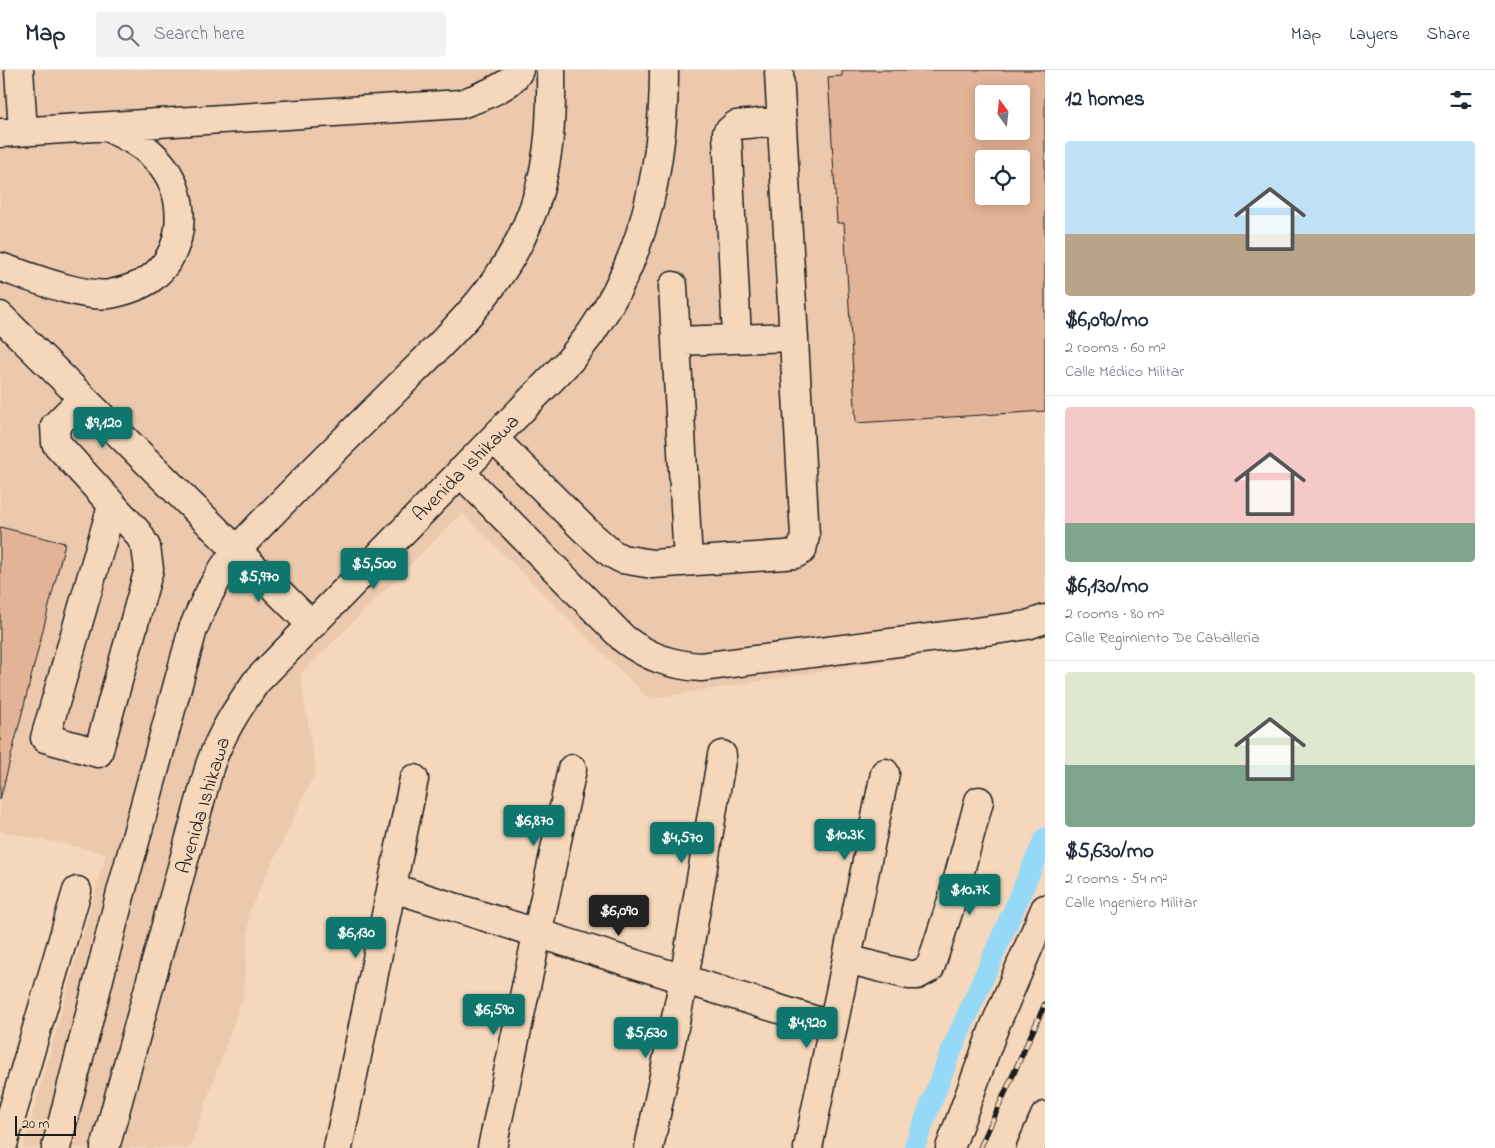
<!DOCTYPE html>
<meta charset="utf-8">
<style>
body{margin:0;font-family:"Indie Flower",sans-serif;background:#f2f2f3;color:#1f2937;height:100vh;display:flex;flex-direction:column;font-size:19px;white-space:nowrap}
*{box-sizing:border-box;margin:0}
p{font-size:16px;color:#747a83}
.icon{flex:none;width:28px;height:28px;fill:none;stroke:currentColor;stroke-width:2;stroke-linecap:round;stroke-linejoin:round}
.map{position:relative;flex:1;overflow:hidden}
.sheet{display:flex;flex-direction:column;background:#fff;width:450px}
.sheet>*{flex:none}
.needle{width:32px;rotate:345deg}
.buttons{position:absolute;left:975px;top:15px;display:grid;gap:10px}
.buttons a{display:grid;place-items:center;width:55px;height:55px;border-radius:5px;background:#fff;box-shadow:0 2px 12px #0003;font-size:25px}
.scale{position:absolute;left:15px;bottom:12px;width:61px;box-sizing:border-box;padding-left:5px;border:2px solid #1c1c1c;border-top:0;font-size:14px;line-height:18px;white-space:nowrap;color:#1c1c1c;-webkit-text-stroke:4px #f5d8bb;paint-order:stroke}
.price{position:absolute;translate:-50% -42px;padding:0 11px;border-radius:5px;background:#0f766e;color:#fff;font-size:16px;line-height:32px;filter:drop-shadow(0 1px 2px #0008)}
.price::after{content:'';position:absolute;left:50%;top:30px;width:15px;height:11px;margin-left:-8px;background:inherit;clip-path:polygon(0 0,100% 0,50% 100%)}
.price.on{background:#222;color:#fff}
ul{padding:0;list-style:none}
li{display:grid;align-content:center;gap:10px;height:265px;padding:0 20px}
li+li{border-top:1px solid #e0e1e3}
li span{display:grid;place-items:center;height:155px;border-radius:5px;color:#555}
li>.icon{margin-inline-start:auto}
span .icon{width:90px;height:90px;fill:#fffc;stroke-width:1}
li b{font-size:21px}
h2{display:flex;justify-content:space-between;align-items:center;height:60px;padding:0 20px;font-size:21px}
header{display:flex;align-items:center;gap:30px;box-sizing:border-box;height:70px;padding:0 25px;background:#fff;border-bottom:1px solid #e0e1e3}
header strong{font-size:24px}
nav{display:flex;gap:28px;margin-inline-start:auto;font-size:18px}
.search{width:350px;height:45px;background:#f2f2f3;display:flex;align-items:center;gap:12px;box-sizing:border-box;padding:0 18px;border-radius:5px;color:#747a83;font-size:19px}
main{display:flex;flex:1;min-height:0}
.map>svg:first-child{display:block}
.built{fill:#ecc9ad;fill-rule:evenodd}
.lines{fill:none;stroke-linecap:round;stroke-linejoin:round}
.canal{stroke:#96d8f8;stroke-width:21}
.building{fill:#e3b397;stroke:#1c1c1c;fill-rule:evenodd}
.minor-casing{stroke:#1c1c1c;stroke-width:31}
.major-casing{stroke:#1c1c1c;stroke-width:31}
.minor{stroke:#f5d8bb;stroke-width:28}
.major{stroke:#f5d8bb;stroke-width:28}
.rail-casing{stroke:#1c1c1c;stroke-width:5.5}
.rail{stroke:#f5d8bb;stroke-width:4;stroke-dasharray:11;stroke-linecap:butt}
.labels{text-anchor:middle;stroke-width:4;stroke-linejoin:round;paint-order:stroke}
.street-label{font-size:20px;fill:#1c1c1c;stroke:#f5d8bb}
</style>
<header>
<strong>Map</strong>
<div class="search"><svg class="icon" aria-label="search" viewBox="0 0 24 24"><circle cx="10" cy="10" r="6"/><path d="M15 15l6 6"/></svg>Search here</div>
<nav><a>Map</a><a>Layers</a><a>Share</a></nav>
</header>
<main>
<div class="map">
<svg width="1045" height="1078" viewBox="0 0 1045 1078">
<rect width="100%" height="100%" fill="#f5d8bb"/>
<filter id="ink" filterUnits="userSpaceOnUse"><feTurbulence type="fractalNoise" baseFrequency=".02" numOctaves="2"/><feDisplacementMap in="SourceGraphic" scale="10" xChannelSelector="R" yChannelSelector="G"/><feConvolveMatrix kernelMatrix="1 2 1 2 8 2 1 2 1" color-interpolation-filters="sRGB"/></filter>
<g filter="url(#ink)">
<!-- built -->
<path class="built" d="M0 0H1045V566L649 629 462 443 300 605 316 701 250 840 243 927 190 1078H23L106 783 0 761ZM984 24H1021V61H984ZM984 89H1021V126H984Z"/>
<g class="lines">
<!-- canal -->
<path class="canal" d="M914 1078 949 986 1045 768"/>
</g>
<!-- building -->
<path class="building" d="M842 0H1045V341L856 353 844 153H837L828 7 842 6ZM984 24H1021V61H984ZM984 89H1021V126H984Z
M0 457 65 473 0 730Z"/>
<g class="lines">
<defs>
<path id="minor" d="M19 0 23 61
M0 63 461 34C477 28 512 17 519 0
M0 197C28 206 82 228 110 224 125 221 143 216 155 205 186 178 187 127 162 95 147 76 128 67 107 57
M673 216 688 491
M0 246 311 554
M737 269 727 63 736 55 782 51
M676 271 794 267
M83 328 55 356 56 373 138 463 146 477 149 499 98 683 45 668 112 436
M494 369 585 460 611 483 622 489 652 494 784 485 795 484 802 480 805 466 779 3
M460 402 624 569C648 587 671 595 701 597L1008 558 1027 555 1045 549
M393 818 833 956
M847 889 909 905H917L930 898 953 827 979 731
M2 1078 77 821
M56 1078 120 826 193 559C205 530 217 505 236 481 288 424 344 371 398 317 447 268 500 220 527 155 549 105 552 54 551 0
M105 1078 210 695C221 664 237 639 256 612L570 290C578 279 588 269 595 257 646 183 664 89 664 0
M338 1078 414 709
M492 1078 572 699
M649 1078 684 909 722 685
M808 1078 885 703"/>
<path id="major" d="M950 1078 994 958 1045 839
M1031 1078 1045 1046"/>
</defs>
<!-- minor casing -->
<use href="#minor" class="minor-casing"/>
<!-- major casing -->
<use href="#major" class="major-casing"/>
<!-- minor -->
<use href="#minor" class="minor"/>
<!-- major -->
<use href="#major" class="major"/>
<defs>
<path id="rail" d="M980 1078 1045 934"/>
</defs>
<!-- rail casing -->
<use href="#rail" class="rail-casing"/>
<!-- rail -->
<use href="#rail" class="rail"/>
</g>
</g>
<g class="labels">
<!-- street labels -->
<g class="street-label">
<text transform="translate(465 397) rotate(-45)" y="7">Avenida Ishikawa</text>
<text transform="translate(202 735) rotate(-73)" y="7">Avenida Ishikawa</text>
</g>
</g>
</svg>
<div class="buttons">
<a><svg class="needle" viewBox="-14 -14 28 28"><path d="M0-13l5 13h-10z" fill="#e53935"/><path d="M0 13l5-13h-10z" fill="#747a83"/></svg></a>
<a><svg class="icon" aria-label="locate" viewBox="0 0 24 24"><circle cx="12" cy="12" r="6"/><path d="M12 2v4M12 18v4M2 12h4M18 12h4"/></svg></a>
</div>
<div class="scale">20 m</div>
<b class="price" style="left:103px;top:379px">$9,120</b>
<b class="price" style="left:374px;top:520px">$5,500</b>
<b class="price" style="left:259px;top:533px">$5,970</b>
<b class="price" style="left:534px;top:777px">$6,870</b>
<b class="price" style="left:845px;top:791px">$10.3K</b>
<b class="price" style="left:682px;top:794px">$4,570</b>
<b class="price" style="left:970px;top:846px">$10.7K</b>
<b class="price on" style="left:619px;top:867px">$6,090</b>
<b class="price" style="left:356px;top:889px">$6,130</b>
<b class="price" style="left:494px;top:966px">$6,590</b>
<b class="price" style="left:807px;top:979px">$4,920</b>
<b class="price" style="left:646px;top:989px">$5,630</b>
</div>
<section class="sheet">
<h2>12 homes<svg class="icon" aria-label="filters" viewBox="0 0 24 24"><path d="M4 7h16M4 17h16"/><circle cx="9" cy="7" r="2"/><circle cx="15" cy="17" r="2"/></svg></h2>
<ul>
<li><span style="background:linear-gradient(#bfe0f5 60%,#b9a48a 0)"><svg class="icon" aria-label="home" viewBox="0 0 24 24"><path d="M3 11l9-7 9 7M6 9v11h12V9"/></svg></span><div><b>$6,090/mo</b><p>2 rooms · 60 m²</p><p>Calle Médico Militar</p></div></li>
<li><span style="background:linear-gradient(#f6c9c9 75%,#7fa58c 0)"><svg class="icon" aria-label="home" viewBox="0 0 24 24"><path d="M3 11l9-7 9 7M6 9v11h12V9"/></svg></span><div><b>$6,130/mo</b><p>2 rooms · 80 m²</p><p>Calle Regimiento De Caballería</p></div></li>
<li><span style="background:linear-gradient(#dfe7d0 60%,#7fa58c 0)"><svg class="icon" aria-label="home" viewBox="0 0 24 24"><path d="M3 11l9-7 9 7M6 9v11h12V9"/></svg></span><div><b>$5,630/mo</b><p>2 rooms · 54 m²</p><p>Calle Ingeniero Militar</p></div></li>
</ul>
</section>
</main>
